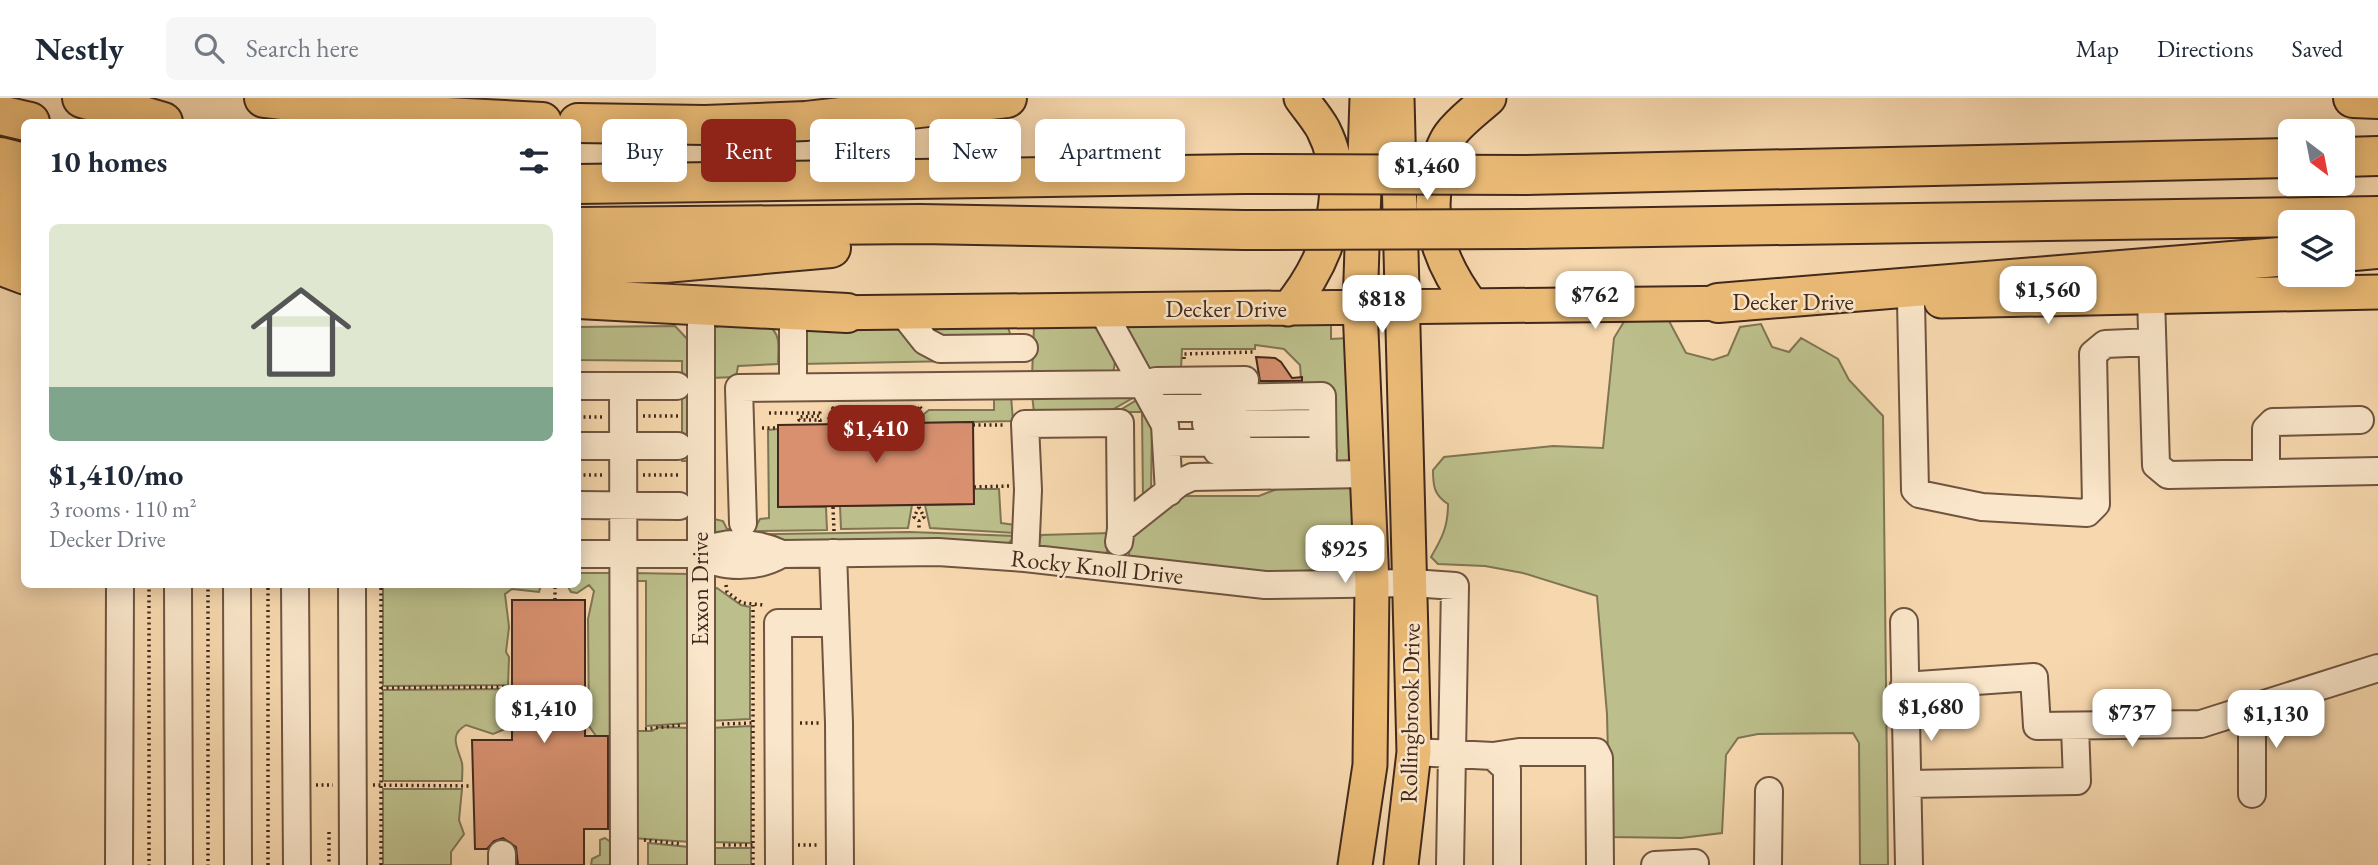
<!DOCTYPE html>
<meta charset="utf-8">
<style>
body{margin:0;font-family:"EB Garamond",serif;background:#f6f6f7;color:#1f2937;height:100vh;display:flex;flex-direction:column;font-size:26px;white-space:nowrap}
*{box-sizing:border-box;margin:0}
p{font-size:23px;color:#747a83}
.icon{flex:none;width:38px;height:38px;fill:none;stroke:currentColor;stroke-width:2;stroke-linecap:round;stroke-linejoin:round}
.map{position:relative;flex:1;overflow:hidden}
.details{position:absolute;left:21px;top:21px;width:560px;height:469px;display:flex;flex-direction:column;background:#fff;border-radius:10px;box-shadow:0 4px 18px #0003}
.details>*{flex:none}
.hud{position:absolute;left:602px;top:21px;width:665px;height:63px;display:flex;gap:14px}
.needle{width:46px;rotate:148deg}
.tools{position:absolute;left:2278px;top:21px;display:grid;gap:14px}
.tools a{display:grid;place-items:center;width:77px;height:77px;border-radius:10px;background:#fff;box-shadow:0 4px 18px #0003;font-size:35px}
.price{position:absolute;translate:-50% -60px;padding:0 16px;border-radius:14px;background:#fff;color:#222;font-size:23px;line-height:46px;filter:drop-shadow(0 2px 4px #0008)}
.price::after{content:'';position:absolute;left:50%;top:42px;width:21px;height:16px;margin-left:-10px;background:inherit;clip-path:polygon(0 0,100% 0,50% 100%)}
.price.active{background:#8f2418;color:#fff}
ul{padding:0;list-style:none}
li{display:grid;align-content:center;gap:14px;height:371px;padding:0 28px}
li+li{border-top:2px solid #e0e1e3}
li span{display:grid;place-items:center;height:217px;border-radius:10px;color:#555}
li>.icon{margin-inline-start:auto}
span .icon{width:126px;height:126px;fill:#fffc;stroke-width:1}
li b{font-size:30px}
h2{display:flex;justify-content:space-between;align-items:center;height:84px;padding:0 28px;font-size:30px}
.chip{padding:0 24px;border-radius:10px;background:#fff;box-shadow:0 4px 18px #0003;font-size:24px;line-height:63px}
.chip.active{background:#8f2418;color:#fff}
header{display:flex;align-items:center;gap:42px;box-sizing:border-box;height:98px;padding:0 35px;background:#fff;border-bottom:2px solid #e0e1e3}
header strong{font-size:33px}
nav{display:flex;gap:38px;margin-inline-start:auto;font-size:24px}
.search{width:490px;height:63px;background:#f6f6f7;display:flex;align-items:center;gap:18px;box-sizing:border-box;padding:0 24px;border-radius:10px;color:#747a83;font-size:26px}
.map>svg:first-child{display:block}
.green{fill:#bcbf8b;stroke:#7f7454;stroke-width:2}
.building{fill:#d8906f;stroke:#42281c;stroke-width:2}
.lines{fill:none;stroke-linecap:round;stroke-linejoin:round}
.minor-casing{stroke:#6f5440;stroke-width:30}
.major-casing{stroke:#42281c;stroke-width:37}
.highway-casing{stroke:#42281c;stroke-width:42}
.path{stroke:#42281c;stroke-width:3.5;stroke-dasharray:2 3.5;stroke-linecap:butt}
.minor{stroke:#fae6ca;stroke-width:26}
.major{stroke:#ecbc77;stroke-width:33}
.highway{stroke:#ecbc77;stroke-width:38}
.highway-bridge-casing{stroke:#42281c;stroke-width:42;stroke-linecap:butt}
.highway-bridge{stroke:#ecbc77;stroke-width:38}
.labels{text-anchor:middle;stroke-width:5;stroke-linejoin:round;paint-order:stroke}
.street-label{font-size:24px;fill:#42281c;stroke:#fae6ca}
</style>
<header>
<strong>Nestly</strong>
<div class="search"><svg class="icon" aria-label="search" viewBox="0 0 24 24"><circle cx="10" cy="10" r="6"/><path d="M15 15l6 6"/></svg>Search here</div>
<nav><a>Map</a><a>Directions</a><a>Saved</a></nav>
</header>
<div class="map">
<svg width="2378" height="767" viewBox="0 0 2378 767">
<rect width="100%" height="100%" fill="#f7d8ae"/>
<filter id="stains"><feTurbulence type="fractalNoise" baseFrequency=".00286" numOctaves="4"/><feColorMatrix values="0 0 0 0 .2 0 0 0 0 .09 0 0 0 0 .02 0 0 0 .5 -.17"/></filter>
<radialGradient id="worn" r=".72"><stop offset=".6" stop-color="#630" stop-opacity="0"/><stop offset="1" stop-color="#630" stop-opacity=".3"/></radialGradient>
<!-- green -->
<path class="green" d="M1331 220V241L1348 240 1355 363 1338 370 1302 293 1300 267 1284 251 1255 247V251H1182L1181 271 1150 274 1124 227Z
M1625 222 1669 223 1686 255 1713 262 1728 257 1740 229 1761 226 1772 249 1789 254 1801 240 1838 261 1849 282 1883 318 1888 767H1860L1859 645 1853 635 1758 636 1738 640 1726 657 1722 735 1681 740 1610 739 1607 616 1597 498 1523 475 1485 468 1438 466 1431 459C1442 440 1448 429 1448 406 1434 397 1433 388 1433 372L1444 359 1553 348 1603 350 1614 240Z
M888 225 1008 262 800 266 802 233 812 226Z
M1007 226 1012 242 944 246 928 229Z
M722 227H767C782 235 778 251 778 266L738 268 736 279 710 280 714 230Z
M675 228 689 243 690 363H682V263L578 262V229Z
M1034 228 1095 229C1105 240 1121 260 1112 275L1032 279Z
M1032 297H1138L1110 313 1034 314Z
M1011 298 1013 323 924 325V316L929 312H994V299Z
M1140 300 1152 322 1151 396 1143 401 1142 314H1117Z
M873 310H910L915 317 914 325 839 326 842 314 873 316Z
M778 331V409H826L827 432 710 434V420L723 423 727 431 755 430 760 421 769 420 768 332Z
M1353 385 1355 471 1352 474 1316 479 1133 463 1129 457 1130 439 1172 398H1259L1277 391Z
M974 391H999L1001 425 1016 427 1015 435 930 430 925 407 974 406Z
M912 407 908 430 841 431 840 408Z
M910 434 1015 438 1007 447 727 441 710 437Z
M1110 435 1106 458 1038 449 1041 437Z
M578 475H611V638H596L589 628 588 521 594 493 589 487 577 495 571 494 567 487 578 486Z
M631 475 689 476V625L646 628V483H631Z
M383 487H541L539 494 512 491 505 496 509 529 506 554 509 559 508 587 383 588Z
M717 490 741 507 750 509V621L708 623 712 491Z
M508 591 509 619 503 632 493 636 466 627C448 637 458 650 462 665 463 670 462 678 462 683H383V592Z
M751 628V745L710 744V630Z
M659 629 689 630 690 744 632 740V633H652Z
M383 691H462L459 722 464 736 451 754V767H383Z
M605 740 612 745 611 767H591L592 761 600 757V742Z
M648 745 689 749V767H648Z
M710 750H751V767H710Z"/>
<!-- building -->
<path class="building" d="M1256 259 1275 260 1281 264 1292 280 1302 279V283H1260Z
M973 324 974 406 778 409V327Z
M512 502H585V638H608V731H584V767H518L516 749 503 740 494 743 487 751H475L472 642H512Z"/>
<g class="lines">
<defs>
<path id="minor" d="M2151 199 2156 367 2168 377 2378 373
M1911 204 1915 392 1919 396 1982 409 2087 415 2096 406 2093 256 2105 246 2152 244
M1102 212 1165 327 1169 394
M902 214 925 243 940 251 1024 250
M578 288H677
M623 288 624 767
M793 289V215
M1214 300 1322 298 1323 376
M1158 310H1233
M1206 326 1322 325
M1166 345 1238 344
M578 348H678
M1217 353H1323
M2266 375V331L2273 324 2360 322
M578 407 679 408
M743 425 739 290 1143 286 1156 283 1245 282
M1119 444 1121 431 1179 385 1192 379 1365 376
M833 455 839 625 840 767
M578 456H700
M700 456C724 441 757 444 782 456L938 454 1025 460 1265 487 1412 485 1455 488 1450 767
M700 456C722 471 757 470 780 457
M1025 460 1028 392 1025 326 1120 325 1121 431
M178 486 179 767
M237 486 238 767
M295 486 297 767
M352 486 353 767
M1904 524 1909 767
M1904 588 2034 579 2037 628 2201 626 2378 570
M1414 654 1493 658 1507 671V767
M1493 658 1519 654H1596L1599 660 1600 767
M1909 686 2077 683 2075 629
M2252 696V608
M502 756V767
M119 767 120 486
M701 767V216
M779 767 778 525H835
M1655 767 1695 765
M1768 767 1769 693"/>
<path id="major" d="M1397 0 1414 654 1401 767
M0 170 24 179
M1941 203 2378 194
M1472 208C1442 168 1426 128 1436 78 1438 65 1442 48 1450 37 1460 23 1477 11 1489 0
M1288 211C1328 163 1354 92 1323 31 1317 20 1308 10 1301 0
M821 215 1744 205
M1355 767 1370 667 1372 486 1360 210 1367 0"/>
<path id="highway" d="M82 0 163 24
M264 0 409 17 542 24
M2353 0 2378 1
M0 17 30 24
M578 25 705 27 806 23 1007 0
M0 59 24 65
M2343 59 2378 58
M1526 77 2291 60
M578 86 1244 76
M0 96 24 103
M578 129 920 126 1244 132
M1523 131 2378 118
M0 134 24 142
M2343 154 2378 151
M578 166 665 165 831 150
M578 201 847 215
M1718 205 2291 158"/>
</defs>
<!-- minor casing -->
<use href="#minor" class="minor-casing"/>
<!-- major casing -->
<use href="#major" class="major-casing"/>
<!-- highway casing -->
<use href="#highway" class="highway-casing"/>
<!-- path -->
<path class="path" d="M1184 261V256L1254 254
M920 309 922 312 919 320 917 312Z
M769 315H820V318L799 319V322H820V326
M643 318H679
M578 319H603
M832 326 835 313 833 310 829 320 833 322
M973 327H1006
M762 330H778
M578 377H603
M643 377H679
M974 389 1009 388
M833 409 834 433
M919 409 914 419 919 423V432
M919 409 924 419 919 423
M149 486V767
M208 486V767
M726 487 727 494 742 505 764 507
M555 502V486
M381 590 512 589
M800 625H820
M722 626 753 625
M645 631 682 627
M316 687H333
M373 687 472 688
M329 734V767
M644 742 681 746
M723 747H753
M798 747H818
M268 767V486
M381 767V486
M753 767V507"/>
<!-- minor -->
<use href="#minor" class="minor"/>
<!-- major -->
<use href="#major" class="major"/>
<!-- highway -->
<use href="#highway" class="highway"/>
<defs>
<path id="highway-bridge" d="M1244 76 1526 77
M1244 132 1523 131"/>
</defs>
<!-- highway-bridge casing -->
<use href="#highway-bridge" class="highway-bridge-casing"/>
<!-- highway-bridge -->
<use href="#highway-bridge" class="highway-bridge"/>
</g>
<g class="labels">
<!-- street labels -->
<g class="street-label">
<text x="1793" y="212">Decker Drive</text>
<text x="1226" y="219">Decker Drive</text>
<text transform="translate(1097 469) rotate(6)" y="8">Rocky Knoll Drive</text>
<text transform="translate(700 491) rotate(-90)" y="8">Exxon Drive</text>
<text transform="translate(1410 615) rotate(-89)" y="8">Rollingbrook Drive</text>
</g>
</g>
<rect width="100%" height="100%" filter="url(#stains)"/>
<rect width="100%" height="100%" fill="url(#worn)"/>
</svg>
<div class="tools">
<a><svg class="needle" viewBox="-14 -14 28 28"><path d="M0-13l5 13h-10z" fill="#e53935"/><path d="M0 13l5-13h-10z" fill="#747a83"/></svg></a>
<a><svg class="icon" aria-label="layers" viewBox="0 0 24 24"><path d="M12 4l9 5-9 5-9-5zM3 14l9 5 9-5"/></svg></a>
</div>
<b class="price" style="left:1427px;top:104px">$1,460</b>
<b class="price" style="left:2048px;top:228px">$1,560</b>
<b class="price" style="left:1595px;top:233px">$762</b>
<b class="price" style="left:1382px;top:237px">$818</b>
<b class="price active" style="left:876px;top:367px">$1,410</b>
<b class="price" style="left:1345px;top:487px">$925</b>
<b class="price" style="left:1931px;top:645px">$1,680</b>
<b class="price" style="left:544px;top:647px">$1,410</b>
<b class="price" style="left:2132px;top:651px">$737</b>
<b class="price" style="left:2276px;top:652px">$1,130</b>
<div class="hud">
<a class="chip">Buy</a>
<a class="chip active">Rent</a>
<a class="chip">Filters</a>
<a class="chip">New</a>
<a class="chip">Apartment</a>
</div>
<section class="details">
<h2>10 homes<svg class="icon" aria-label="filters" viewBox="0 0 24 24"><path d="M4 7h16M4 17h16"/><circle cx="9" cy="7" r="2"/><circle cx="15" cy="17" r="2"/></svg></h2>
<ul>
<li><span style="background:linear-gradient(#dfe7d0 75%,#7fa58c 0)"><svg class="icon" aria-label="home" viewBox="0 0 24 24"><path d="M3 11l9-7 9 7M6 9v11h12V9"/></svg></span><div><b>$1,410/mo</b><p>3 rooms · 110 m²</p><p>Decker Drive</p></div></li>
</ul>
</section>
</div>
